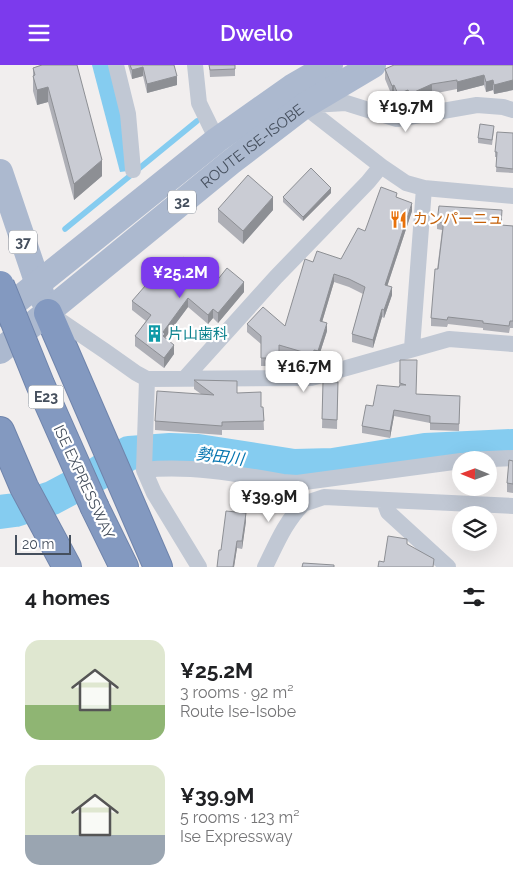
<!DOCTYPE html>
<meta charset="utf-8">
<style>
body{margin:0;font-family:Raleway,"Noto Sans JP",sans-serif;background:#f6f6f6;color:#202124;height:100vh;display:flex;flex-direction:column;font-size:19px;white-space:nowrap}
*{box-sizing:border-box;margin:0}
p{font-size:16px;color:#757577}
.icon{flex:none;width:28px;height:28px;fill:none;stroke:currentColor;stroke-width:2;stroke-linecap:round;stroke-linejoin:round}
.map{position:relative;height:502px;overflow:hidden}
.drawer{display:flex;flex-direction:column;background:#fff;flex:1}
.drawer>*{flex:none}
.needle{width:32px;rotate:271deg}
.fabs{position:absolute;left:452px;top:386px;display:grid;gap:10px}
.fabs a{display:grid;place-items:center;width:45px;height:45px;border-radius:50%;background:#fff;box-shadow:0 5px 20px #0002;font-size:25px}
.scale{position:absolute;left:15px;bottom:12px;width:56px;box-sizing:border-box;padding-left:5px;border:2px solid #454f5d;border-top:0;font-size:14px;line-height:18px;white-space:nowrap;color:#454f5d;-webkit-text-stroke:4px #fff;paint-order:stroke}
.price{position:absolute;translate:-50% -42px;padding:0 11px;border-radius:10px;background:#fff;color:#222;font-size:16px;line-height:32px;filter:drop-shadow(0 1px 2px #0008)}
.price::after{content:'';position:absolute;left:50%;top:30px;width:15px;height:11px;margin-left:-8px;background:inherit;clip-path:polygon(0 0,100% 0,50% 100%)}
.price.active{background:#7c3aed;color:#fff}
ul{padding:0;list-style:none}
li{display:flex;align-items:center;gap:15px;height:125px;padding:0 25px}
li span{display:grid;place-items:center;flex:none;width:140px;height:100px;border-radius:15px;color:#555}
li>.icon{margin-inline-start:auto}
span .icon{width:60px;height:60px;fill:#fffc;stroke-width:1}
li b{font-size:21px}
h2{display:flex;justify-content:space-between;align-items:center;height:60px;padding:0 25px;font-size:21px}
header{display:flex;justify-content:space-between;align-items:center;height:65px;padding:0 25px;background:#7c3aed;color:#fff;font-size:22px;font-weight:600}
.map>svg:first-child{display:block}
.water{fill:#85ccf0}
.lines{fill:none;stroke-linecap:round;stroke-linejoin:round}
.stream{stroke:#85ccf0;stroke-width:5.5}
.river{stroke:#85ccf0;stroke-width:34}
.motorway-casing{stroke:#6f84ab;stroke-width:30}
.minor{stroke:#c1c8d4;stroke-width:16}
.primary{stroke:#acb9cf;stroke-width:26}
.motorway{stroke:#8399c0;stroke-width:28}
.motorway-bridge-casing{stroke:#6f84ab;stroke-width:30;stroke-linecap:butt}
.motorway-bridge{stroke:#8399c0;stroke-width:28}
.wall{fill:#aeafb6}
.shaded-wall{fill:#8d8f94}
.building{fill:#caccd4;stroke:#8d8f94}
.labels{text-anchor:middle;stroke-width:4.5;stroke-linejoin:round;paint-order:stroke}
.shield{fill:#fff;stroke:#7d848e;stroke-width:1}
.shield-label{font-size:14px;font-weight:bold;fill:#454f5d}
.street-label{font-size:15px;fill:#454f5d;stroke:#fff}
.food-label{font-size:15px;fill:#c56008;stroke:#fff;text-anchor:start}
.culture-label{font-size:15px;fill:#0d838f;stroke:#fff;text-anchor:start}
.water-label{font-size:16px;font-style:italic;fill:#0575b0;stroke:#fff}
</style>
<header><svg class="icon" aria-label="menu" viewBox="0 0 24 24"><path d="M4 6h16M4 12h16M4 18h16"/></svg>Dwello<svg class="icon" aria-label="person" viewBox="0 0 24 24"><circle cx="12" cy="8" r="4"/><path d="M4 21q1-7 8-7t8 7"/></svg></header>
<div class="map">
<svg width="513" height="502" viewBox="0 0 513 502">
<rect width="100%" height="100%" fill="#f1eeee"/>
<!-- water -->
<path class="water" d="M92 0H112L121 32 128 106 120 107Z"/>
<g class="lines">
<!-- stream -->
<path class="stream" d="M65 164 197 56"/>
<!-- river -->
<path class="river" d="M0 447 15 445 52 433 99 408 129 388 170 385 198 386 294 401 333 400 425 385 513 381"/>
<defs>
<path id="motorway" d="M48 248 158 502
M0 366 24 422 67 502
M95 443 124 502"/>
</defs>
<!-- motorway casing -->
<use href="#motorway" class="motorway-casing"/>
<!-- minor -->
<path class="minor" d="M116 0 128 49 133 105
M195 0 199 38 217 75
M301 35 304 41 381 101 406 118 424 123 513 131
M312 40 346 38 397 54 477 40 503 42 513 45
M52 250 105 286 136 308 147 314 311 313 449 274 513 279
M412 283 424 123
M185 313 276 212 368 117 381 101
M147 314 144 405 154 428 199 502
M467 395 513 393
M144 405C190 400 238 409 283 417L297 418 461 396
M384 436 388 447 448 502
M303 439 324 432 513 441
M265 502C276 480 285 457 303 439L300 429"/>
<!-- primary -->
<g class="primary">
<path d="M0 107 43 234"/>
<path d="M0 249 217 75 292 22 330 0"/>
<path id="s1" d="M0 286 231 97 304 41 373 0"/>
</g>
<!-- motorway -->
<use href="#motorway" class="motorway"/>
<defs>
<path id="motorway-bridge" d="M0 220 40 319 95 443"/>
</defs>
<!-- motorway-bridge casing -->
<use href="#motorway-bridge" class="motorway-bridge-casing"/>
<!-- motorway-bridge -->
<use href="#motorway-bridge" class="motorway-bridge"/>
</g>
<!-- wall -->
<path class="wall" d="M41 0H77L102 111 74 135 48 37 37 40 33 26V3Z
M128 0H174L177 20 147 28 143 11 132 14Z
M209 0H235V11L210 12Z
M513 0V25L494 29 493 25 486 27 484 20 457 27V24L432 29 410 39 408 34 398 39 394 30 392 31 385 14V4Z
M494 65 492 80 478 78V73Z
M513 68V108L496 107 497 92H495V87Z
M331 128 303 156 283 137V132Z
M397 132 412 146 387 221 392 230 384 253 382 252 373 283 352 277V269L363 229 349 222 334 217 322 257 327 266 318 294 314 293 313 298 279 288V301H261V279L247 267V259L285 261 313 197 341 194Z
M218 144 273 145 243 179 218 157Z
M502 152 501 160 513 161V263H510L509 268 483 265V263L448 259 447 262 431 261V253L442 165 437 164V157Z
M173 203 215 218 244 227 218 258 213 253 208 259 188 242 165 273 174 289 164 303 135 281V271L146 256 132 245V236Z
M400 295 416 329 460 331 459 366 430 365V358L394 351 390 373 362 368V361L373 341 399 322Z
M194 315 237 328 261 342H263L264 365H222V370L155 365V356L201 329 194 324Z
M323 317H338L337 364 322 363Z
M513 396V428L507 427V418Z
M246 456 242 484 237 483 234 502H217L221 485Z"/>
<!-- shaded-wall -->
<path class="shaded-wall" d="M143 2V11L132 14V5Z
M484 10V20L457 27V17Z
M177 11V20L147 28V19Z
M493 15V25L486 27V17Z
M513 15V25L494 29V20Z
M432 19V29L410 39V29Z
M394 20V30L392 31V21Z
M48 22V37L37 40V25Z
M408 25V34L398 39V29Z
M102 95V111L74 135V119Z
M331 123V128L303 156V152Z
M273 132V145L243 179V166Z
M412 138V146L385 228V220Z
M334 209V217L320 264V256Z
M244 217V227L218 258V248Z
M392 222V230L384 253V245Z
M188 233V242L165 273V278L163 267Z
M213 244V253L208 259V250Z
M382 244V252L373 283V275Z
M327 258V266L318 294V286Z
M174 280V289L164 303V293Z
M314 285V293L313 298V290Z
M394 345V351L390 373V366Z
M246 448V456L242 484V476Z
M237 476V483L234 502H233Z"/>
<!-- building -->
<path class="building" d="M42 0H77L102 95 74 119 48 22 37 25 33 11 35 10 33 3Z
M130 0H174L177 11 147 19 143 2 132 5Z
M209 0H235V4L210 5Z
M394 0H513V15L494 20 493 15 486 17 484 10 457 17V15L432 19 410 29 408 25 398 29 394 20 392 21 385 4Z
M480 59 494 61 492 75 478 73Z
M497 67 513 68V104L496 102 497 87H495Z
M311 103 331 123 303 152 283 132Z
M248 110 273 132 243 166 218 144Z
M381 122 397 128 396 132 412 138 385 220 392 222 384 245 382 244 373 275 352 269 365 222 349 214 334 209 320 256 327 258 318 286 314 285 313 290 279 280V293H261V271L247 259 263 242 285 261 305 194 313 197 317 186 341 194 358 163 365 166Z
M439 141 502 145 501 160 513 161V256H510L509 261 483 258V256L448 252 447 255 431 253 435 204H438L443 163V158L437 157Z
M183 192 215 218 227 203 244 217 218 248 213 244 208 250 188 233 163 267 165 269 163 271 174 280 164 293 135 271 151 250 132 236 166 197 173 203Z
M400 295H417L416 329 460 331 459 359 430 358V351L394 345 390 366 362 361 366 340 373 341 377 320 399 322 400 320H406L400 318Z
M194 315 237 316V328L261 327V342H263L264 356 222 357V361L155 356 157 326 214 330Z
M323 317H338L337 355 322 354Z
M509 395 513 396V419L507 418Z
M226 446 246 448 242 476H237L233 502H217L219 485H221Z
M388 471 407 474V479L434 494 433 502H378L379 496 384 497Z
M303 498 334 500V502H302Z"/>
<!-- icons -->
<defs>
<symbol id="restaurant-bare" viewBox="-9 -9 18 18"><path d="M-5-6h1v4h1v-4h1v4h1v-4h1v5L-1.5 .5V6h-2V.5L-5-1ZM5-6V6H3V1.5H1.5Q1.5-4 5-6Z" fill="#e8710a" stroke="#fff" stroke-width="2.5" paint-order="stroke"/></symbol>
<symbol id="building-bare" viewBox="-9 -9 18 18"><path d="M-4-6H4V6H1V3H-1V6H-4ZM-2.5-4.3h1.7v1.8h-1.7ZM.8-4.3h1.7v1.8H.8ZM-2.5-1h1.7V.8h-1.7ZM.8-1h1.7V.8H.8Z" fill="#0f9aa8" stroke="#fff" stroke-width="2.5" paint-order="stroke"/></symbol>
</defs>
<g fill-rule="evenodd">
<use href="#restaurant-bare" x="386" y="142" width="25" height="25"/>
<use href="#building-bare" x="142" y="256" width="25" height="25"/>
</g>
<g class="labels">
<!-- shield labels -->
<g class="shield">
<rect x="168" y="125.5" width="28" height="23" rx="4"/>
<rect x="9" y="165.5" width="28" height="23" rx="4"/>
<rect x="28.5" y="320.5" width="35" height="23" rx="4"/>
</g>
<g class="shield-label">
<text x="182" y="142">32</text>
<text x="23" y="182">37</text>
<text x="46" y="337">E23</text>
</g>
<!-- street labels -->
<g class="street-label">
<text dy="5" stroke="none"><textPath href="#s1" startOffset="325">ROUTE ISE-ISOBE</textPath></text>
<text transform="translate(84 417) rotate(65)" y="5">ISE EXPRESSWAY</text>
</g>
<!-- food labels -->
<g class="food-label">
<text x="413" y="159">カンパーニュ</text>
</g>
<!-- culture labels -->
<g class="culture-label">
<text x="168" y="274">片山歯科</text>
</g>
<!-- water labels -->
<g class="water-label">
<text transform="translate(220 391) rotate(7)" y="6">勢田川</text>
</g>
</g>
</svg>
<div class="fabs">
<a><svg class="needle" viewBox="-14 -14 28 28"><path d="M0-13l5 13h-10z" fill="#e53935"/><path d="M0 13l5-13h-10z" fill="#757577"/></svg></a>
<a><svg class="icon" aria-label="layers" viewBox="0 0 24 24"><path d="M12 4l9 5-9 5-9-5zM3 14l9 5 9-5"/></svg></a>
</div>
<div class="scale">20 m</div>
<b class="price" style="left:406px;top:68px">¥19.7M</b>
<b class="price active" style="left:180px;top:234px">¥25.2M</b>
<b class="price" style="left:304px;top:328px">¥16.7M</b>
<b class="price" style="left:269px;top:458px">¥39.9M</b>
</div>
<section class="drawer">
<h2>4 homes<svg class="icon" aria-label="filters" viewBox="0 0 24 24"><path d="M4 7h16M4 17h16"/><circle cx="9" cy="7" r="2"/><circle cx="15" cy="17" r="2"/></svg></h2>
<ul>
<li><span style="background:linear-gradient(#dfe7d0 65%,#8fb573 0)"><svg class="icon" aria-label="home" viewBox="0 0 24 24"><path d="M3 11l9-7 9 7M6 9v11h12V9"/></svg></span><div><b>¥25.2M</b><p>3 rooms · 92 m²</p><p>Route Ise-Isobe</p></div></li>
<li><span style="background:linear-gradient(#dfe7d0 70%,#9aa5b1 0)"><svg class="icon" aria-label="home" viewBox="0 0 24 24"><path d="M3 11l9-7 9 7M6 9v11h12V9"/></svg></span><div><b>¥39.9M</b><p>5 rooms · 123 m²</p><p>Ise Expressway</p></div></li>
</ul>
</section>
